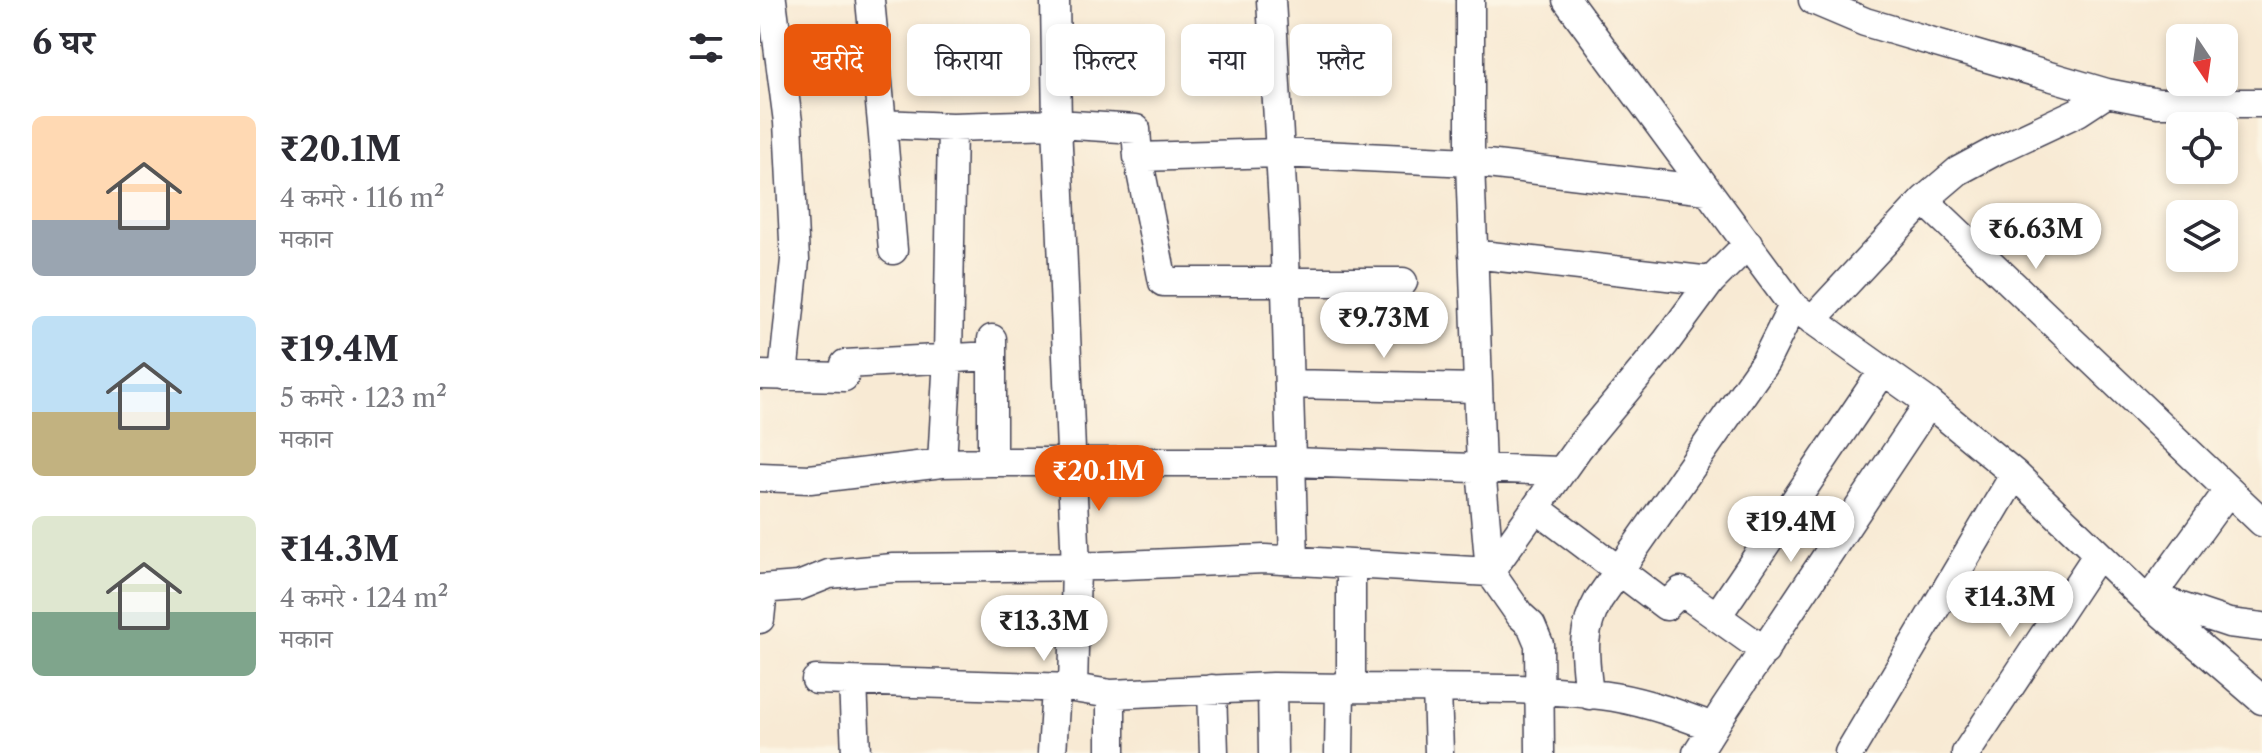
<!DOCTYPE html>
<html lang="hi">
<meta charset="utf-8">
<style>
body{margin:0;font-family:"Libre Caslon Text","Noto Serif Devanagari",serif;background:#f2f2f3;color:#2b2b33;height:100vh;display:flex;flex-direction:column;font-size:30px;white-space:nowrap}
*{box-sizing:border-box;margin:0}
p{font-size:26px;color:#7c7c81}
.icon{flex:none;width:44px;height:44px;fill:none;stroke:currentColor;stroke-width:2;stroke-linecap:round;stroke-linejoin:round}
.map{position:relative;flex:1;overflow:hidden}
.drawer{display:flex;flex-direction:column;background:#fff;width:760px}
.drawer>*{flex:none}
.guide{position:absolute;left:24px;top:24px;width:760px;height:72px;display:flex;gap:16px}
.needle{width:52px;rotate:167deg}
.controls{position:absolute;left:1406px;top:24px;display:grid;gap:16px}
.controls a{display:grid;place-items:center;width:72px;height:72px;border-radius:12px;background:#fff;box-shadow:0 4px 12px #0003;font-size:40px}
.price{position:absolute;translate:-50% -68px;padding:0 18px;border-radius:28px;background:#fff;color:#222;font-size:26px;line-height:52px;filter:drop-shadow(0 2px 4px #0008)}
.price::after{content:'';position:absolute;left:50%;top:48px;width:24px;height:18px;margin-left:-12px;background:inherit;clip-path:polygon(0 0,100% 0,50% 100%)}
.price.current{background:#ea580c;color:#fff}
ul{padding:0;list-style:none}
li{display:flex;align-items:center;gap:24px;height:200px;padding:0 32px}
li span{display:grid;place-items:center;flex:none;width:224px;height:160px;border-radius:12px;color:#555}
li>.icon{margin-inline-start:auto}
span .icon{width:96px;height:96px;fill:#fffc;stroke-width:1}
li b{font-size:34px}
h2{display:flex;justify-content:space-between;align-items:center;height:96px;padding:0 32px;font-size:34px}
.tag{padding:0 28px;border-radius:12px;background:#fff;box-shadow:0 4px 12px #0003;font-size:28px;line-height:72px}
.tag.current{background:#ea580c;color:#fff}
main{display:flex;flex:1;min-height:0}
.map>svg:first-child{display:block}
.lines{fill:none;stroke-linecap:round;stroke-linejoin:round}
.minor-casing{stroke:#424052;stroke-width:31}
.minor{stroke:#fff;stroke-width:28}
</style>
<main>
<section class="drawer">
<h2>6 घर<svg class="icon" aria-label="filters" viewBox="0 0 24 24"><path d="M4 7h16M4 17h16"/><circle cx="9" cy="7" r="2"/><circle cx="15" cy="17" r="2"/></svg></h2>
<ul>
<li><span style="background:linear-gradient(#ffd9b3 65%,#9aa5b1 0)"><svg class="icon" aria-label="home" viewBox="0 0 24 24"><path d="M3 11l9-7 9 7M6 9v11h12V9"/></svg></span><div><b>₹20.1M</b><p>4 कमरे · 116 m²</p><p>मकान</p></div></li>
<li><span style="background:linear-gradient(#bfe0f5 60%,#c2b280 0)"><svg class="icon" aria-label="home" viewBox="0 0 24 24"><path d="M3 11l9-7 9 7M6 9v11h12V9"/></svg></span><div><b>₹19.4M</b><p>5 कमरे · 123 m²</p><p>मकान</p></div></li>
<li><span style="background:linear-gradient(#dfe7d0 60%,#7fa58c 0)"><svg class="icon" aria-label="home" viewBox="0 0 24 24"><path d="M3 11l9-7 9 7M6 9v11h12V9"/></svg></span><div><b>₹14.3M</b><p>4 कमरे · 124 m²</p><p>मकान</p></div></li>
</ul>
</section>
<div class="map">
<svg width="1502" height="753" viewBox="0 0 1502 753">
<rect width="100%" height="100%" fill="#fcf5e5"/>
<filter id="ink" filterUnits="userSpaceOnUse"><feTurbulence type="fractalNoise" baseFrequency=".0125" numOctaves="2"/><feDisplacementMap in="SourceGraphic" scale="16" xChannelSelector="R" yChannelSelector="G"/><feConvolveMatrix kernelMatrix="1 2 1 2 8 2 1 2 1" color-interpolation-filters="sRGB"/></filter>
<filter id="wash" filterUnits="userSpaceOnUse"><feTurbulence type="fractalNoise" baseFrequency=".006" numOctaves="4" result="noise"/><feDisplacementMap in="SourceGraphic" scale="32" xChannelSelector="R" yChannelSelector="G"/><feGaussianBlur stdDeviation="1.8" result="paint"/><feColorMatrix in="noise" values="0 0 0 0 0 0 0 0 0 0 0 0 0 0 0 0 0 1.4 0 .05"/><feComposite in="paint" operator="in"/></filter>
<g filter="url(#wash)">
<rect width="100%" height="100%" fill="#f8ead4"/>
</g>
<g filter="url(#ink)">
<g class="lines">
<defs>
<path id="minor" d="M12 0 28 122 35 260 23 376
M110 0 122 124 192 127 297 124 316 567 313 688
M295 0 297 124 376 129 378 157 403 282H643
M511 0 524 222 534 561
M710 0V162L947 190
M807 0 1033 306 1169 403 1255 474 1385 599 1502 700
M1053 0 1105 22 1347 93 1398 103H1502
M122 124 133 250
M378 157 520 153 710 162 721 468 730 572 760 615 771 625 779 644 780 753
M1164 200 1198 171 1237 150 1318 112 1347 93
M713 254 951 281
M1052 320 1164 200 1502 522
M232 339V462
M0 375 84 377 85 364 232 356
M529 384 718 388
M182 463 188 357 192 127
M0 477 50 479 182 463 232 462H531L802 471
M776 508 906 606 921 591 1005 651
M0 589 39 586 69 574 133 568 341 566 505 559 730 572 819 447 906 342 951 281 988 244
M1391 597 1469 623 1502 627
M1385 599 1391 597 1468 491
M957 616 1123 371
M0 619 3 590
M56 680 313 688 351 694 512 687
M93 682 96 753
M591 688C676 689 770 685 854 697 889 703 921 715 953 727
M452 689 454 753
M677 689 679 753
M351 694V753
M829 695C825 656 819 635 839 599L1005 362 1033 306
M292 753 296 689
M513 753 512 687 591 688V565
M579 753 580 687
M937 753 966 707 1169 403
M1089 753 1255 474
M1206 753 1338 554"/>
</defs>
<!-- minor casing -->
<use href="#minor" class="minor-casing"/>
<!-- minor -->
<use href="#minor" class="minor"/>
</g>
</g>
</svg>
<div class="controls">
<a><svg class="needle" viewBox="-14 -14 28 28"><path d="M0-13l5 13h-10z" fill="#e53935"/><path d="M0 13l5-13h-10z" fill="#7c7c81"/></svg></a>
<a><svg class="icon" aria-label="locate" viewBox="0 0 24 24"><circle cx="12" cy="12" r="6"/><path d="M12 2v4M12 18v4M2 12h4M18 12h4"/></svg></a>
<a><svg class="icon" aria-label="layers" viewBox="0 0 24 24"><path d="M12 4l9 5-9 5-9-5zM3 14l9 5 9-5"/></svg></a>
</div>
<b class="price" style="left:1276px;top:271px">₹6.63M</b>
<b class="price" style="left:624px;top:360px">₹9.73M</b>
<b class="price current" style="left:339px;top:513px">₹20.1M</b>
<b class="price" style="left:1031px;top:564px">₹19.4M</b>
<b class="price" style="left:1250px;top:639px">₹14.3M</b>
<b class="price" style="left:284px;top:663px">₹13.3M</b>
<div class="guide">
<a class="tag current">खरीदें</a>
<a class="tag">किराया</a>
<a class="tag">फ़िल्टर</a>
<a class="tag">नया</a>
<a class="tag">फ़्लैट</a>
</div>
</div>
</main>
